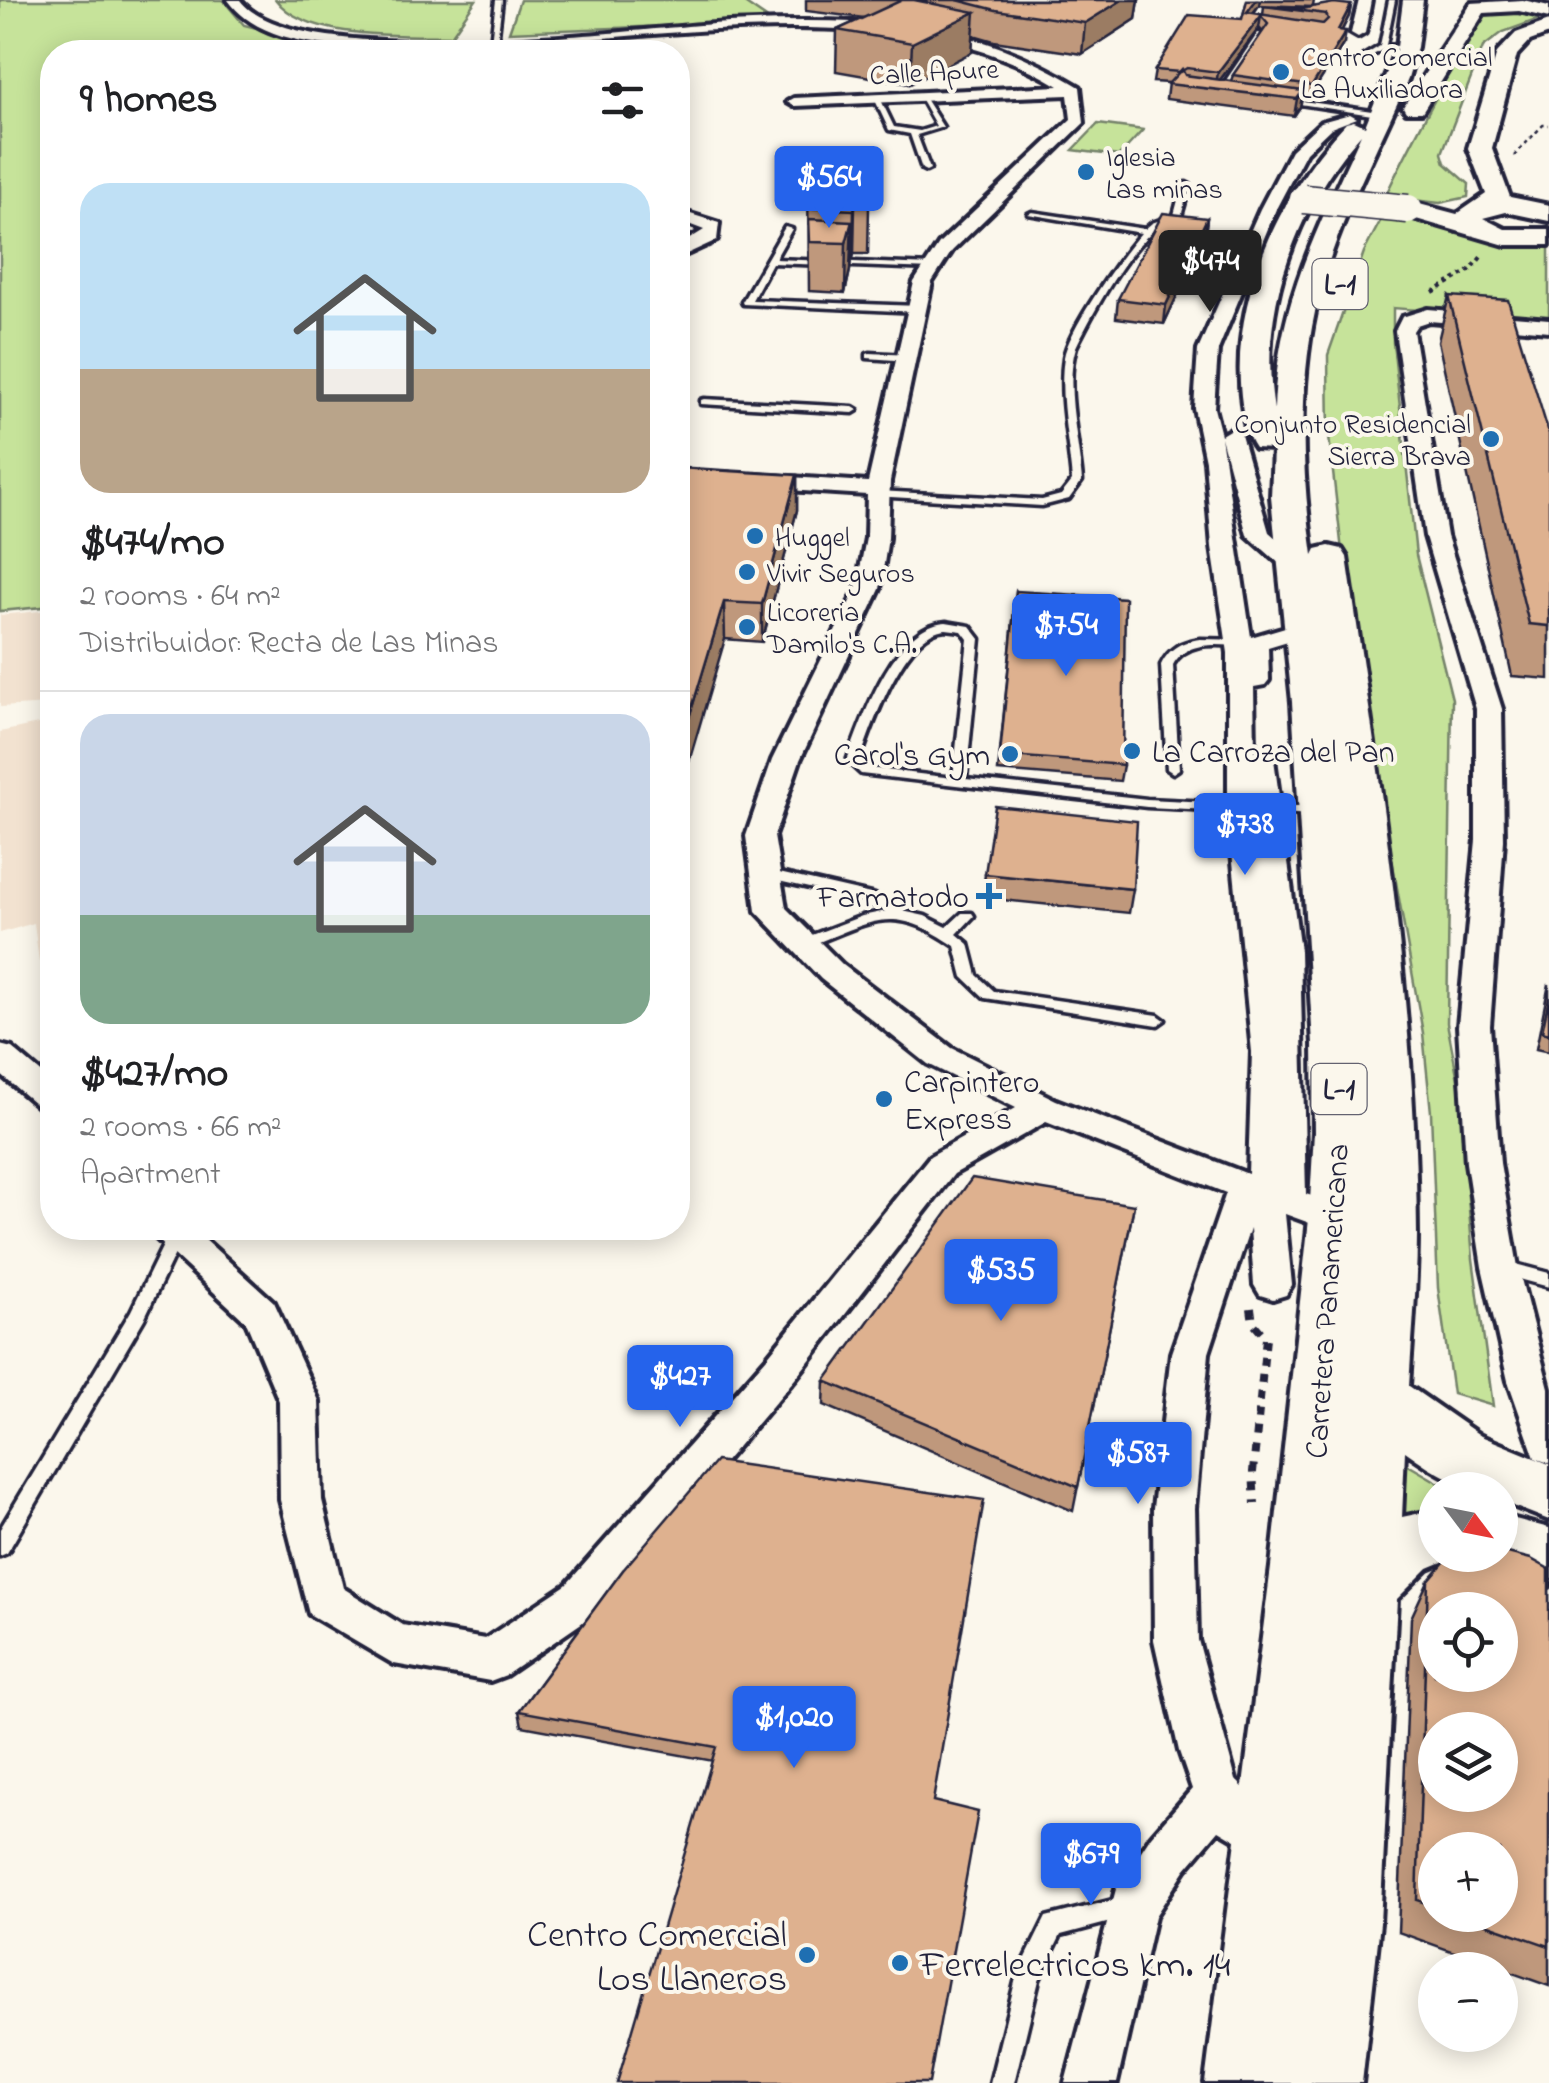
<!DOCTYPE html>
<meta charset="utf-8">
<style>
body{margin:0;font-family:"Indie Flower",sans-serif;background:#f6f6f6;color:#202124;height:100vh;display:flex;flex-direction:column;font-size:38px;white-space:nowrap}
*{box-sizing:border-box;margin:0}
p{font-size:32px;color:#757577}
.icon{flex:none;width:55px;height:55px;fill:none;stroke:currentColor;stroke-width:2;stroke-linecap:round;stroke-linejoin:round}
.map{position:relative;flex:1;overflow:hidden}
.panel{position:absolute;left:40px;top:40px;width:650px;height:1200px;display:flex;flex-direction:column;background:#fff;border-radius:40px;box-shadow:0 5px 25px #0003}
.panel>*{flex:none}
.needle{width:65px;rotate:122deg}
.tools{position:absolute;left:1418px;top:1472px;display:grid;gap:20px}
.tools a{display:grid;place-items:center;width:100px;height:100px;border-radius:50%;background:#fff;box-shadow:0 5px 25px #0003;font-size:50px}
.price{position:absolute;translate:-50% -85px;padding:0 22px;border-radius:10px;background:#2563eb;color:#fff;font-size:32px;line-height:65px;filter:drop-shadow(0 2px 5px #0008)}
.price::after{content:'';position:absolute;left:50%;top:60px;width:30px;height:22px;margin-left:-15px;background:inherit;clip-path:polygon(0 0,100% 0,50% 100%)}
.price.current{background:#222;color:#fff}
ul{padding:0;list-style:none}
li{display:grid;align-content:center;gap:20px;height:530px;padding:0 40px}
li+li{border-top:2px solid #e0e0e0}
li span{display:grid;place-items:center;height:310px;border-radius:30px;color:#555}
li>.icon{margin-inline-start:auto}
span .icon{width:180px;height:180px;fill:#fffc;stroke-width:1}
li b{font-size:42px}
h2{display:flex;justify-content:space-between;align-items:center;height:120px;padding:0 40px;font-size:42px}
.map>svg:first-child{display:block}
.built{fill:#f2e2d0}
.green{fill:#c6e39a;stroke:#74826a;stroke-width:2.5}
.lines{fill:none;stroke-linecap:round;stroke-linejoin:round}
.lane-casing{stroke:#22223b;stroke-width:7}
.street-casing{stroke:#22223b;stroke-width:8}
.primary-casing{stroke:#22223b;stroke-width:8}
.path-far2{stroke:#22223b;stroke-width:2.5;stroke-dasharray:4 4;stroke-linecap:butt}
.path-far1{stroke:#22223b;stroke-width:4;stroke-dasharray:4 4;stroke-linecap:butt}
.path{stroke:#22223b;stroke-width:8;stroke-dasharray:9 9;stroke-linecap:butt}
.lane{fill:#fbf7ec;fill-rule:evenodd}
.street{fill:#fbf7ec;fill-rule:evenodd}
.primary{fill:#fbf7ec;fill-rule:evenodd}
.primary-bridge-casing{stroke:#22223b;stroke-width:31;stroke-linecap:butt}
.primary-bridge{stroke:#fbf7ec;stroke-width:28}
.wall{fill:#bf987b;stroke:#22223b;stroke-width:2.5;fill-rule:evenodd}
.shaded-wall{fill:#9b7c64;stroke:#22223b;stroke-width:2.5}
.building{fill:#deb18f;stroke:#22223b;stroke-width:2.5;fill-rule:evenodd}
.poi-dot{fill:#1f6fb2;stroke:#fbf7ec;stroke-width:4}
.labels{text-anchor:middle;stroke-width:8;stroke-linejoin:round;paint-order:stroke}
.far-poi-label{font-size:28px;fill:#22223b;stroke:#fbf7ec;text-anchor:start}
.far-street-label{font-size:28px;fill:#22223b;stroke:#fbf7ec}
.shield{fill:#fbf7ec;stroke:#636270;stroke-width:2.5}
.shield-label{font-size:30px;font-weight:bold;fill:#22223b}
.poi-label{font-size:32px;fill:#22223b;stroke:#fbf7ec;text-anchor:start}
.street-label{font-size:32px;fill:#22223b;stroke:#fbf7ec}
.near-poi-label{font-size:38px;fill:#22223b;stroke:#fbf7ec;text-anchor:end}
</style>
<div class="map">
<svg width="1549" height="2083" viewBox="0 0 1549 2083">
<rect width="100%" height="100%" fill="#fbf7ec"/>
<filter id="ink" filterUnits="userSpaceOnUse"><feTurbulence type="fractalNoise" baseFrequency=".01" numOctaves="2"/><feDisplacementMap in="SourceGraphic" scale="20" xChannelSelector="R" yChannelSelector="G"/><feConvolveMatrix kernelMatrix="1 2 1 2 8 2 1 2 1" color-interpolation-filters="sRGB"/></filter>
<g filter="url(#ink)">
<!-- built -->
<path class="built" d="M52 610V697L49 704 0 707V615Z
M52 721V958L39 962 34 923 0 933V732Z"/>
<!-- green -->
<path class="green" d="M0 0H223L244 25 354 52H52V606L0 611Z
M276 0H476L451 36C404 35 306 40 276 0Z
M520 0H740L772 22 509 32Z
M1508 8 1541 14 1542 18 1503 32 1483 47 1442 153 1445 163 1469 184 1468 197 1440 203 1385 197C1414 134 1449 76 1480 15L1485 10Z
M1098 124 1143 130 1119 156 1073 150Z
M1383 216 1432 219 1549 240V320L1393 308V343L1416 555 1452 699 1447 1023 1459 1085 1473 1259 1493 1406 1453 1394 1438 1288 1431 1112 1423 1033 1351 630 1329 437 1328 355 1364 252Z
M1396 1458 1451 1490H1435V1518L1391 1522Z"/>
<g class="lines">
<defs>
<path id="lane" d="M496 0H502L497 43 494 45 491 43Z
M1389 0H1395L1386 45 1410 47 1384 49 1364 60H1360V58L1380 46Z
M1258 33 1263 34 1222 92H1218Z
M922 94 943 127 917 135 930 169 926 171 922 169 910 134 889 130 874 98 877 96 880 98 894 127 920 131 936 126 919 96Z
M1282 98 1372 111 1375 113 1372 115 1280 101Z
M1186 183 1190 185 1181 216C1172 222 1161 223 1153 231 1125 254 1093 313 1076 347 1064 385 1079 441 1082 481L1069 499 1042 506 874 496 873 494 878 491 1042 500 1061 495 1072 481C1069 441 1058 397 1064 357 1069 329 1121 255 1141 233L1028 214 1032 212 1145 229 1152 223 1174 215 1182 185Z
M785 227 792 229 775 259 933 265 937 267 933 269 772 263 752 300 919 306 923 309 919 312 743 304 742 302Z
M870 353 909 355 913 358 909 361 867 358V354Z
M704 399 853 407 858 410 853 413 701 404V400Z
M946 622 970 626 980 639 966 779 1147 799 1316 807 1322 811 1316 815 1147 807 861 774 847 761C862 719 894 625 946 622ZM946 629 962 631 968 639 953 778 869 768 860 760C872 726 904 631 946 629Z
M1200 639 1247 640 1253 643 1247 646C1221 646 1187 638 1173 665L1179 769 1173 773 1167 769 1161 665C1170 647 1181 642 1200 639Z
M766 870 875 895 907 912 925 916 947 927 962 913H972L974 916 957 934 969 944 977 975 994 991 1158 1015 1165 1020 1158 1025 985 998 963 977 955 946C892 903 874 921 809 946H799L797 943 799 940 862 916 886 911 866 901 761 877 759 874 761 871Z
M176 1229 182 1231 184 1235 144 1319 7 1553 0 1556V1529L131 1311 170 1231Z
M1500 1260 1549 1273V1287L1494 1272 1492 1267 1494 1262Z
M1129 1896 1137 1899 1140 1907 1137 1915 1061 1935 1039 1980 1014 2083H990L1016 1978 1046 1917Z"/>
<path id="street" d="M228 0H240C297 75 635 28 729 23 790 20 850 20 911 26 973 33 1027 55 1080 87L1084 123 952 251 932 282 890 481 888 538 880 589 800 760 774 836 786 908 843 965 952 1048 1056 1100 1248 1174 1252 1052 1228 811V653L1212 547 1205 461 1194 408 1198 350 1260 209 1291 150 1321 122 1350 114 1357 118 1331 128 1306 152 1276 209 1218 350 1214 408 1221 435 1231 429 1241 435 1269 532 1310 568 1298 575 1290 573 1247 535 1221 437 1251 637 1302 622 1314 629 1311 634 1268 647 1269 680 1265 685 1254 687 1255 752 1270 753 1274 759 1300 951 1306 1194 1350 1209 1355 1219 1350 1229 1337 1233 1285 1214 1292 1285 1286 1295 1273 1299 1260 1295 1254 1285 1250 1228 1209 1353 1195 1508 1198 1640 1236 1780C1255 1802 1286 1811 1297 1838L1290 1855 1273 1862 1219 1830 1185 1870 1155 1916 1117 2083H1065L1116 1889 1151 1836 1192 1789 1179 1751 1154 1640 1153 1508 1171 1353 1226 1193 1046 1122 954 1174 795 1379 596 1613 506 1675 490 1681 394 1664 309 1614 280 1500 279 1401 246 1322 156 1238 151 1228H192L274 1302 319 1401 322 1500 343 1588 402 1625 485 1639 566 1585 767 1357 930 1156 1016 1108 928 1064 821 979 756 911 746 836 772 760 856 589 866 538 867 495 678 483V470L868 482 914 282 939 244 1071 119 1068 95 794 106 787 102 794 98 1059 86C996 48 930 34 857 30 733 22 607 40 484 47 461 48 396 56 379 52 331 43 261 46 228 0Z
M1359 0H1371L1365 33 1358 37 1351 33Z
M678 210 719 223 717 240 678 258V246L704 230 678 220Z
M1428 309 1549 319V331L1429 321 1417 325 1413 331 1447 536 1502 709 1504 840 1490 1026 1500 1163 1518 1267 1549 1388V1463L1535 1458 1508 1381 1482 1267 1466 1163 1458 1026 1476 840V709L1425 536 1395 331 1402 317Z
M0 1045 12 1048 52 1082V1112L40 1108 0 1074Z"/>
<path id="primary" d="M1403 0H1423L1417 47 1408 79C1377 151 1330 237 1315 312 1298 391 1302 476 1313 555L1316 549 1329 546 1342 549 1347 557C1380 782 1416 1007 1417 1235 1417 1285 1412 1336 1409 1386L1481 1436 1549 1464V1520L1500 1501V1490C1462 1490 1436 1473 1405 1451L1402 1517 1435 1510V1555H1459L1428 1568 1397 1599 1380 1923 1362 2083H1205L1271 1567 1309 1219 1314 1132 1313 1044 1292 702 1271 497 1273 449 1255 448C1246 435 1244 419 1242 404 1228 304 1278 195 1346 123L1354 121 1365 126 1397 47ZM1361 134C1317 230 1278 302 1274 410 1258 313 1295 207 1361 134Z
M1523 0 1549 6V18L1519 11 1484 13 1422 112H1406L1403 107 1471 3Z
M1549 21V34L1530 41 1517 55 1492 148 1510 197 1549 205V221L1506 212 1483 218 1505 229H1549V245H1505L1399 214 1395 209 1408 201 1457 214 1486 194 1468 148 1497 53 1516 33Z
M1500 1515 1549 1528V1586L1477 1564 1473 1555H1500Z"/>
</defs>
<!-- lane casing -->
<use href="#lane" class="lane-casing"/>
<!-- street casing -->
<use href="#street" class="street-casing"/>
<!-- primary casing -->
<use href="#primary" class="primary-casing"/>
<!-- path-far2 -->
<path class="path-far2" d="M1514 156 1543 125H1549"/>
<!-- path-far1 -->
<path class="path-far1" d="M1433 292 1471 270 1481 257"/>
<!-- path -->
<path class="path" d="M1251 1308 1253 1323 1266 1338 1253 1472 1255 1504"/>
<!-- lane -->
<use href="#lane" class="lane"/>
<!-- street -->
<use href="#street" class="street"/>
<!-- primary -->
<use href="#primary" class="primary"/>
<defs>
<path id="primary-bridge" d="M1304 199 1408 209"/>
</defs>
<!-- primary-bridge casing -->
<use href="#primary-bridge" class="primary-bridge-casing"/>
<!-- primary-bridge -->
<use href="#primary-bridge" class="primary-bridge"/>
</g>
<!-- wall -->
<path class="wall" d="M806 0H1139L1136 19 1082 54 994 41 973 35 972 52 910 84 836 71 837 30 864 18 806 11Z
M1247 0H1314L1313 7 1351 5 1349 16 1342 30 1344 43 1309 98 1302 97 1300 107 1294 116 1166 99 1168 83 1153 82 1155 70 1242 19ZM1259 5 1313 7 1301 9 1264 6 1263 14 1254 13ZM1259 28 1263 32 1233 75 1231 81 1220 80Z
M808 177 869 206 868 254H854L853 258H851L850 270 845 293 809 291Z
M1207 218 1205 235 1164 324 1116 318 1118 299Z
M1449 296 1549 434V679L1512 676 1438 341Z
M678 468 797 475V510L762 642 725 639Z
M1016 591 1123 765 1120 781 998 771Z
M985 874 1133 889 1129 913 982 898Z
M1549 984V1052L1536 1049Z
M1134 1205 1073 1511 824 1405 825 1381Z
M1549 1569V1986L1398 1932 1411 1618 1428 1581ZM1435 1850 1500 1915H1435Z
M623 1570 933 1801 522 1726 519 1711Z"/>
<!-- shaded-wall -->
<path class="shaded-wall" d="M1122 0H1139L1136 19 1082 54 1085 23Z
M1256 0H1260L1259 5 1245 23 1247 12Z
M1351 5 1349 16 1336 42 1338 30Z
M975 12 972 52 910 84 912 43Z
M1261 16 1259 28 1216 85 1218 72Z
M1346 31 1344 43 1309 98 1312 86Z
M1303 91 1300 107 1294 116 1297 99Z
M855 206 854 254 853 258 854 210Z
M1207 218 1205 235 1164 324 1166 305Z
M852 221 850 270 845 293 846 243Z
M797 475V510L762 642V604Z
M724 602 725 639 678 799V754Z"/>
<!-- building -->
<path class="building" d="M902 0H914L975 12 912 43 837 30Z
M957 0H1122L1085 23 996 10Z
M1247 0H1256L1247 12 1323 24 1328 19 1326 14 1264 6 1301 9 1334 3 1351 5 1338 30 1346 31 1312 86 1233 75 1268 24 1261 16 1218 72 1187 68 1180 72 1155 70 1189 15 1242 19Z
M1182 69 1185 75 1303 91 1297 99 1168 84Z
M808 177H867L869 206H855L854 210 809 208Z
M1163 213 1207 218 1166 305 1118 299Z
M809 219 852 221 846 243 810 242Z
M1449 296 1508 300 1549 434V626L1529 624Z
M678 468 797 475 762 604 724 602 678 754Z
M1016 591 1125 598 1123 765 1000 755Z
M995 806 1137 821 1133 889 985 874Z
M1549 998V1034L1542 1032Z
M972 1178 1134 1205 1078 1487 825 1381Z
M716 1461 984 1500 933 1801 978 1812 929 2083H617L716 1747 519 1711 623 1570Z
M1500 1551 1531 1559 1549 1569V1946L1460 1915H1500V1850H1435V1906L1417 1900 1428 1581 1446 1560 1462 1555H1500ZM1435 1610H1500V1675H1435ZM1435 1730H1500V1795H1435Z"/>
</g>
<!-- markers -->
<g class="poi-dot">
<circle cx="1281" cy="72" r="10"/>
<circle cx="1086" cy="172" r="10"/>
<circle cx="1491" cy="439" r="10"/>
<circle cx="755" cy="536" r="10"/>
<circle cx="747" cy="572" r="10"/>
<circle cx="747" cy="627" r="10"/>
<circle cx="1132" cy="751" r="10"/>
<circle cx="1010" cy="754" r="10"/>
<path d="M984 881h10v10h10v10h-10v10h-10v-10h-10v-10h10z"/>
<circle cx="884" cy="1099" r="10"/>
<circle cx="807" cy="1955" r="10"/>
<circle cx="900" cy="1963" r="10"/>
</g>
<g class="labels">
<!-- far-poi labels -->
<g class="far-poi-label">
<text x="1301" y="66">Centro Comercial<tspan x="1301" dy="32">La Auxiliadora</tspan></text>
<text x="1106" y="166">Iglesia<tspan x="1106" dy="32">Las minas</tspan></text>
<text x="1471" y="433" text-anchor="end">Conjunto Residencial<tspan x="1471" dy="32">Sierra Brava</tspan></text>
<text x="775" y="546">Huggel</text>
<text x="767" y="582">Vivir Seguros</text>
<text x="767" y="621">Licoreria<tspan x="767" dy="32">Damilo's C.A.</tspan></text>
</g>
<!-- far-street labels -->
<g class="far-street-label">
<text transform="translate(934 71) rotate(-3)" y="10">Calle Apure</text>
</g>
<!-- shield labels -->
<g class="shield">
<rect x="1312.5" y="259" width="55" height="50" rx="8"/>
<rect x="1311.5" y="1064" width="55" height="50" rx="8"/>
</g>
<g class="shield-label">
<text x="1340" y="294">L-1</text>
<text x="1339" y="1099">L-1</text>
</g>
<!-- poi labels -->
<g class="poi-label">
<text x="1152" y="762">La Carroza del Pan</text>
<text x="990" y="765" text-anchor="end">Carol's Gym</text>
<text x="969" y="907" text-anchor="end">Farmatodo</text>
<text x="904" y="1092">Carpintero<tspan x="904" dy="37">Express</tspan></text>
</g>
<!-- street labels -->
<g class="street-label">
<text transform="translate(1326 1301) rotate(-86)" y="11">Carretera Panamericana</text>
</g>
<!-- near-poi labels -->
<g class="near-poi-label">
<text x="787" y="1946">Centro Comercial<tspan x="787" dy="44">Los Llaneros</tspan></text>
<text x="920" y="1976" text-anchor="start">Ferrelectricos km. 14</text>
</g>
</g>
</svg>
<div class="tools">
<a><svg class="needle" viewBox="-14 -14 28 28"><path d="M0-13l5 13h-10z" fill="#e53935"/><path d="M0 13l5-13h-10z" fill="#757577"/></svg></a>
<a><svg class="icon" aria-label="locate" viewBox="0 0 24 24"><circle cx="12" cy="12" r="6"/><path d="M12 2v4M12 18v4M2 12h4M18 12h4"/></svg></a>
<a><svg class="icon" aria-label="layers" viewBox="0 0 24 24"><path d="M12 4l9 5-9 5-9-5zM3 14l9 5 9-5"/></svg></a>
<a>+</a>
<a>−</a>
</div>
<b class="price" style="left:829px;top:231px">$564</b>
<b class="price current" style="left:1210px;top:315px">$474</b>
<b class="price" style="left:1066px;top:679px">$754</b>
<b class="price" style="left:1245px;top:878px">$738</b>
<b class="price" style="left:1001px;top:1324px">$535</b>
<b class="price" style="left:680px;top:1430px">$427</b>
<b class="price" style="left:1138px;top:1507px">$587</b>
<b class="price" style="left:794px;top:1771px">$1,020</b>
<b class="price" style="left:1091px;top:1908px">$679</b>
<section class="panel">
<h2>9 homes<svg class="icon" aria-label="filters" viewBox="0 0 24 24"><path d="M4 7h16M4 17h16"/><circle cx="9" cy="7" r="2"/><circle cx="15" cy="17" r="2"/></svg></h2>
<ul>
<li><span style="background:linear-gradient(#bfe0f5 60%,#b9a48a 0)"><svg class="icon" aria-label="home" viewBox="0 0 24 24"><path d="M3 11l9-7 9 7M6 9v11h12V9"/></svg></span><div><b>$474/mo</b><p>2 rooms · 64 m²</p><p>Distribuidor: Recta de Las Minas</p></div></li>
<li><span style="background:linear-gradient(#c9d6e8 65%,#7fa58c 0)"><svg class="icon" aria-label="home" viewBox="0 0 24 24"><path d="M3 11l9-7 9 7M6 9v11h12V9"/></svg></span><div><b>$427/mo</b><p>2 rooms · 66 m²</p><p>Apartment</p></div></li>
</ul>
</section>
</div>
